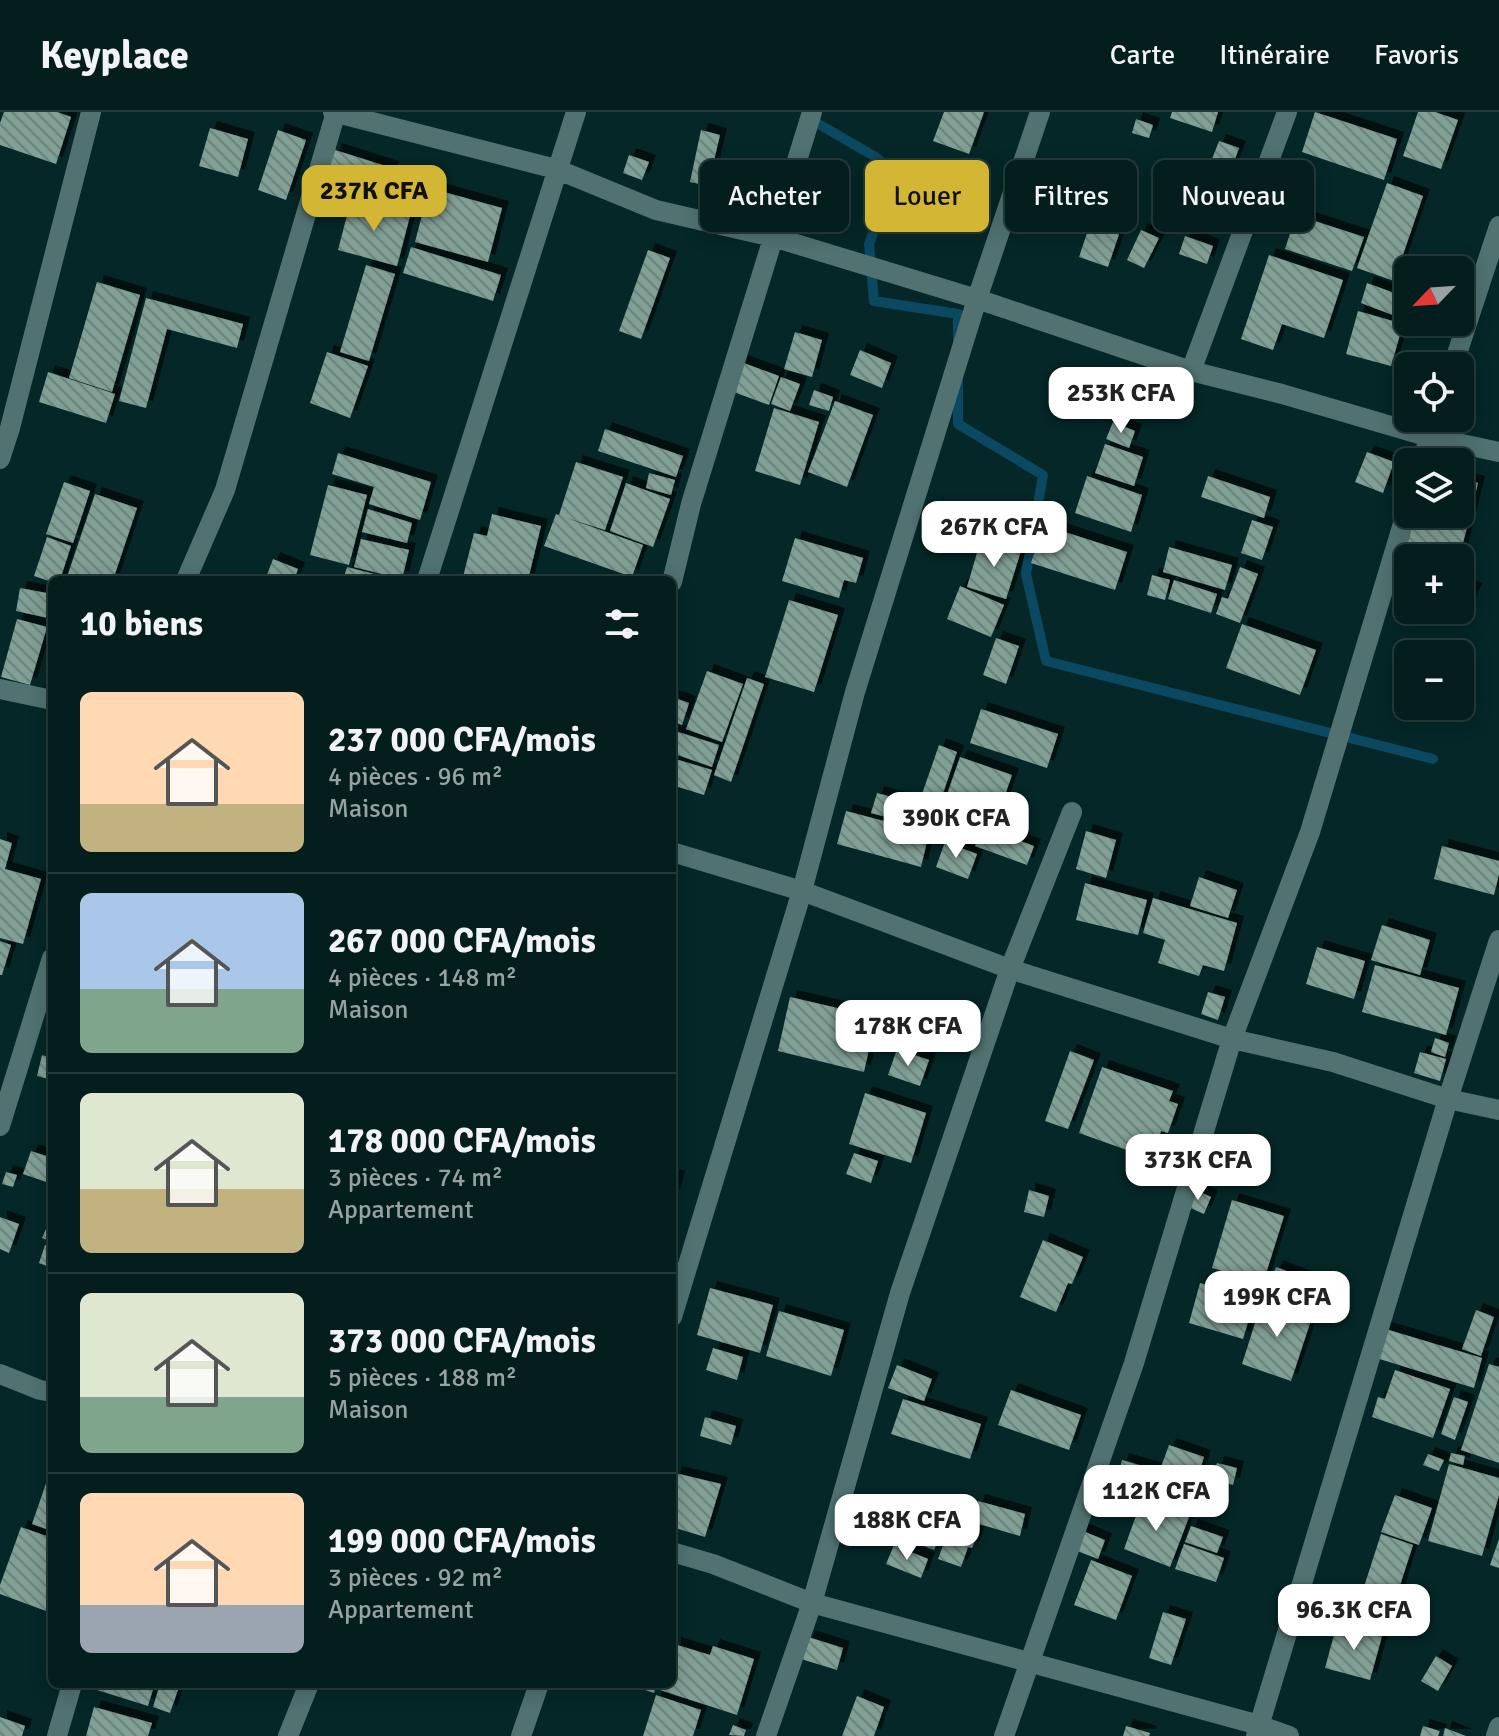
<!DOCTYPE html>
<html lang="fr">
<meta charset="utf-8">
<style>
body{margin:0;font-family:Signika,sans-serif;background:#122a2a;color:#f1f3f6;height:100vh;display:flex;flex-direction:column;font-size:30px;white-space:nowrap}
*{box-sizing:border-box;margin:0}
p{font-size:26px;color:#97a2a4}
.icon{flex:none;width:44px;height:44px;fill:none;stroke:currentColor;stroke-width:2;stroke-linecap:round;stroke-linejoin:round}
.map{position:relative;flex:1;overflow:hidden}
.panel{position:absolute;left:48px;top:464px;width:628px;height:1112px;display:flex;flex-direction:column;background:#041d1d;border-radius:12px;box-shadow:0 4px 20px #0003,0 0 0 2px #253b3b}
.panel>*{flex:none}
.hud{position:absolute;left:700px;top:48px;width:678px;height:72px;display:flex;gap:16px}
.needle{width:52px;rotate:245deg}
.controls{position:absolute;left:1394px;top:144px;display:grid;gap:16px}
.controls a{display:grid;place-items:center;width:80px;height:80px;border-radius:12px;background:#041d1d;box-shadow:0 4px 20px #0003,0 0 0 2px #253b3b;font-size:40px}
.price{position:absolute;translate:-50% -68px;padding:0 18px;border-radius:16px;background:#fff;color:#222;font-size:26px;line-height:52px;filter:drop-shadow(0 2px 4px #0008)}
.price::after{content:'';position:absolute;left:50%;top:48px;width:24px;height:18px;margin-left:-12px;background:inherit;clip-path:polygon(0 0,100% 0,50% 100%)}
.price.current{background:#d4b635;color:#111}
ul{padding:0;list-style:none}
li{display:flex;align-items:center;gap:24px;height:200px;padding:0 32px}
li+li{border-top:2px solid #253b3b}
li span{display:grid;place-items:center;flex:none;width:224px;height:160px;border-radius:12px;color:#555}
li>.icon{margin-inline-start:auto}
span .icon{width:96px;height:96px;fill:#fffc;stroke-width:1}
li b{font-size:34px}
h2{display:flex;justify-content:space-between;align-items:center;height:96px;padding:0 32px;font-size:34px}
.chip{padding:0 28px;border-radius:12px;background:#041d1d;box-shadow:0 4px 20px #0003,0 0 0 2px #253b3b;font-size:28px;line-height:72px}
.chip.current{background:#d4b635;color:#111}
header{display:flex;align-items:center;gap:48px;box-sizing:border-box;height:112px;padding:0 40px;background:#041d1d;border-bottom:2px solid #253b3b}
header strong{font-size:38px}
nav{display:flex;gap:44px;margin-inline-start:auto;font-size:28px}
.map>svg:first-child{display:block}
.lines{fill:none;stroke-linecap:round;stroke-linejoin:round}
.stream{stroke:#0b4862;stroke-width:10}
.building{fill:url(#building-back-hatch);filter:url(#shadow)}
.minor{stroke:#517271;stroke-width:20}
</style>
<header>
<strong>Keyplace</strong>
<nav><a>Carte</a><a>Itinéraire</a><a>Favoris</a></nav>
</header>
<div class="map">
<svg width="1499" height="1624" viewBox="0 0 1499 1624">
<defs>
<pattern id="building-back-hatch" width="6" height="6" patternUnits="userSpaceOnUse" patternTransform="scale(2)"><rect width="6" height="6" fill="#809f95"/><path d="M-1 5l2 2M0 0l6 6M5-1l2 2" fill="none" stroke="#6c837c"/></pattern>
<filter id="shadow"><feDropShadow dx="7" dy="-7" stdDeviation="0" flood-color="#0009"/></filter>
</defs>
<rect width="100%" height="100%" fill="#052727"/>
<g class="lines">
<!-- stream -->
<path class="stream" d="M813 2 815 10 874 44 895 61 869 132 874 189 958 202V229
M958 269V312L1043 363 1026 462 1046 549 1433 647"/>
</g>
<!-- building -->
<path class="building" d="M4 0H57L71 5 56 52 0 33V11Z
M944 0H984L969 42 933 29Z
M1172 0H1218L1212 20 1170 6Z
M1315 0 1397 27 1384 68 1302 40Z
M1418 0H1435L1458 8 1441 57 1403 44Z
M1136 7 1153 13 1149 26 1132 21Z
M210 16 248 27 238 65 199 54Z
M278 18 306 28 286 88 258 78Z
M701 18 720 23 708 74 690 70Z
M1219 29 1239 36 1232 55 1212 47Z
M335 38 392 56 383 86 325 68Z
M629 43 649 50 642 68 623 61Z
M1387 71 1423 84 1394 169 1357 156Z
M732 75 762 86 756 102 726 92Z
M429 76 502 96 488 150 415 130Z
M1179 77 1224 92 1215 121 1170 106Z
M1058 85 1085 94 1079 111 1053 102Z
M351 88 410 104 397 154 338 138Z
M1096 94 1125 104 1108 155 1079 145Z
M1296 103 1364 125 1352 159 1285 137Z
M1141 118 1159 126 1144 156 1127 148Z
M1185 124 1213 134 1207 152 1179 142Z
M411 135 501 163 493 189 403 161Z
M648 138 670 146 641 227 619 219Z
M1269 143 1343 168 1324 226 1282 212 1273 238 1241 227Z
M366 153 395 162 369 249 340 240Z
M97 170 140 183 112 280 69 266Z
M1367 171 1405 185 1398 205 1361 191Z
M146 186 243 212 237 236 167 217 146 296 119 289Z
M1358 199 1403 212 1391 254 1346 242Z
M795 220 822 228 812 265 784 257Z
M860 238 891 251 882 276 850 263Z
M327 240 368 254 350 306 310 291Z
M741 250 779 264 769 293 731 279Z
M48 260 115 282 106 311 39 290Z
M781 265 800 272 790 299 771 292Z
M814 278 833 285 829 299 809 293Z
M835 289 873 303 847 375 808 360Z
M774 296 819 310 800 373 755 359Z
M1113 310 1135 319 1129 336 1106 327Z
M605 317 683 344 676 365 598 339Z
M1105 332 1143 345 1134 374 1095 361Z
M1367 340 1394 350 1383 381 1355 370Z
M338 341 431 370 420 408 369 392 374 375 332 362Z
M576 350 623 365 605 418 564 405 643 433 632 465 544 434 556 402 559 403Z
M649 361 675 368 671 383 646 376Z
M1087 364 1142 383 1131 420 1075 401Z
M1208 364 1270 385 1264 406 1201 385Z
M1460 366 1478 371 1460 443 1455 441 1454 446H1408V450L1403 449 1415 402H1460Z
M64 370 90 379 73 431 46 422Z
M626 371 670 387 653 435 610 419Z
M328 373 367 383 349 453 310 443Z
M95 382 137 396 113 468H66Z
M368 397 412 411 407 431 362 420Z
M492 402 541 414 528 468H476L463 465 474 421 487 424Z
M1252 408 1273 415 1262 448 1241 441Z
M1043 413 1127 440 1115 478 1031 451Z
M47 425 71 434 60 468 52 470 34 464Z
M795 426 863 446 856 471 844 468 839 486 782 469Z
M361 427 409 438 402 467 354 455Z
M981 427 1021 439 1006 487 967 475Z
M1169 435 1232 453 1225 478 1163 460Z
M273 447 298 457 294 468H265Z
M347 455 394 467V468H343Z
M1240 455 1258 462 1240 511 1216 502 1222 485 1228 487Z
M1152 463 1170 468 1165 488 1147 483Z
M1174 468 1217 482 1211 501 1168 487Z
M1460 472 1475 478 1464 504 1448 498H1460Z
M960 474 1004 493 991 525 947 507Z
M20 476 52 482 48 506 16 499Z
M789 488 838 503 814 580 765 565Z
M17 507 47 515 30 573 1 565Z
M1242 512 1316 538 1300 583 1226 556Z
M996 526 1019 534 1006 572 983 563Z
M707 559 743 572 722 630 686 617Z
M747 566 764 572 731 670 714 663Z
M672 585 689 591 682 613 672 609Z
M981 597 1058 622 1047 656 970 631Z
M672 618 719 633 712 655 672 641Z
M939 633 957 640 933 711 914 705Z
M960 645 1012 663 999 700 992 697 986 713 942 697Z
M672 646 712 658 704 683 672 673Z
M877 681 899 687 894 707 871 701Z
M846 699 929 721 921 755 837 732Z
M982 715 1034 734 1027 753 975 734Z
M1086 719 1116 728 1106 766 1076 757Z
M0 727 12 731 5 757 41 767 23 832 0 826Z
M945 730 977 742 968 767 936 755Z
M1442 734 1499 749V762L1494 783 1434 767Z
M1199 765 1237 778 1228 806 1190 794Z
M1085 771 1147 788 1138 823 1076 808Z
M1153 786 1237 811 1224 859 1203 853 1199 864 1158 851 1165 828 1143 821Z
M1382 813 1430 828 1420 863 1371 848Z
M0 829 11 833 2 863H0Z
M1317 835 1365 849 1354 887 1306 872Z
M1375 853 1459 876 1446 923 1362 900Z
M1208 880 1225 885 1218 908 1201 902Z
M790 885 876 905 864 960 778 939Z
M1435 926 1449 931 1445 945 1431 940Z
M897 937 929 948 920 974 888 963Z
M1070 939 1094 948 1068 1017 1045 1009Z
M1420 940 1446 947 1440 969 1414 961Z
M42 943 52 946V968L37 964Z
M1102 955 1173 979 1169 989 1178 992 1168 1021 1161 1019 1152 1047 1079 1021Z
M865 981 926 1001 911 1051 849 1032Z
M31 1039 52 1046V1072L23 1062Z
M854 1041 878 1049 871 1071 846 1062Z
M6 1060 17 1063 13 1075 2 1072Z
M672 1064 678 1066 673 1084H672Z
M1193 1077 1211 1085 1204 1102 1186 1094Z
M1029 1078 1049 1084 1044 1105 1024 1100Z
M1232 1088 1284 1104 1263 1171 1212 1156Z
M0 1105 19 1112 9 1141 0 1137Z
M49 1110 52 1112V1130L42 1126Z
M1043 1128 1083 1145 1072 1172 1068 1171 1056 1200 1020 1185Z
M45 1133 52 1135 47 1154 39 1151Z
M1276 1155 1315 1170 1305 1196 1266 1181Z
M1200 1171 1255 1187 1243 1227 1189 1211Z
M710 1176 773 1193 760 1241 697 1223Z
M1263 1186 1313 1202 1291 1269 1242 1252Z
M1476 1198 1494 1205 1481 1244 1462 1237Z
M779 1199 844 1218 831 1264 766 1244Z
M1382 1216 1482 1246 1474 1276 1373 1245Z
M713 1236 743 1245 737 1268 706 1258Z
M1489 1252 1499 1255V1351L1461 1338Z
M897 1253 932 1267 924 1289 888 1276Z
M1395 1258 1450 1277 1433 1326 1372 1305 1378 1285 1385 1287Z
M1011 1278 1081 1303 1069 1338 998 1313Z
M1454 1285 1468 1290 1455 1328 1441 1322Z
M903 1287 981 1312 970 1347 891 1322Z
M705 1305 736 1314 731 1333 700 1324Z
M1169 1333 1204 1345 1197 1367 1161 1355Z
M1451 1341 1465 1344 1463 1353 1449 1349Z
M1428 1342 1444 1348 1439 1359 1423 1353Z
M1122 1348 1201 1371 1192 1401 1114 1379Z
M1217 1351 1237 1356 1233 1373 1212 1367Z
M1449 1352 1499 1366V1383L1482 1444 1428 1429Z
M52 1354V1419L32 1412Z
M675 1361 721 1372 705 1425 672 1415V1372Z
M1395 1383 1432 1396 1419 1433 1381 1420Z
M1142 1387 1189 1405 1170 1455 1124 1437Z
M978 1389 1025 1402 1020 1424 972 1410Z
M930 1398 948 1405 934 1438 917 1431Z
M952 1408 979 1418 972 1436 968 1435 961 1455 938 1447Z
M1191 1414 1223 1425 1217 1441 1185 1430Z
M21 1415 52 1426V1483L46 1499 0 1482V1473Z
M1080 1418 1105 1428 1098 1447 1072 1437Z
M1381 1422 1413 1433 1393 1495 1361 1484Z
M1499 1427V1456L1490 1453Z
M1184 1432 1224 1446 1216 1470 1175 1457Z
M894 1433 928 1447 921 1466 886 1452Z
M1091 1448 1132 1464 1116 1508 1074 1493Z
M1163 1500 1186 1507 1171 1553 1149 1546Z
M1337 1512 1382 1524 1370 1568 1325 1556Z
M808 1525 843 1536 837 1558 801 1547Z
M674 1532 710 1543 713 1534 754 1547 737 1603 660 1578 662 1572H672Z
M1436 1544 1452 1554 1438 1579 1421 1569Z
M78 1572H147L154 1574 148 1594Z
M160 1572H180L170 1601 153 1595Z
M628 1572H657L654 1581Z
M656 1583 701 1598 693 1624H643Z
M857 1584 884 1595 874 1624H842Z
M94 1595 152 1611 148 1624H86Z
M0 1605 25 1614 22 1624H0Z
M733 1613 746 1618 744 1624 729 1623Z
M1126 1614 1150 1621 1149 1624H1123Z
M1423 1614 1440 1619 1438 1624H1420Z
M1445 1616 1466 1624H1443Z"/>
<g class="lines">
<!-- minor -->
<path class="minor" d="M333 0 556 57 656 98 773 125 977 187 1191 259 1282 282 1429 325 1499 340
M1453 254 1499 114
M1191 259 1287 0
M0 347 10 316 91 0
M1422 350 1435 306
M186 468 225 378 336 0
M427 468 576 0
M672 470 691 392 812 0
M0 577 52 588
M672 740 802 779 1010 857 1232 927 1333 950 1448 987 1499 998
M0 1014 52 846
M672 1205 802 779 855 580 977 187 1040 0
M0 1262 40 1278 52 1280
M672 1440 713 1452 812 1491 1259 1613 1289 1624
M57 1624 72 1572
M288 1624 309 1572
M521 1624 539 1572
M766 1624 812 1491 900 1181 1010 857 1072 700
M1004 1624 1134 1251 1232 927 1310 720 1408 395
M1256 1624 1448 987 1499 828
M1496 1624 1499 1615"/>
</g>
</svg>
<div class="controls">
<a><svg class="needle" viewBox="-14 -14 28 28"><path d="M0-13l5 13h-10z" fill="#e53935"/><path d="M0 13l5-13h-10z" fill="#97a2a4"/></svg></a>
<a><svg class="icon" aria-label="locate" viewBox="0 0 24 24"><circle cx="12" cy="12" r="6"/><path d="M12 2v4M12 18v4M2 12h4M18 12h4"/></svg></a>
<a><svg class="icon" aria-label="layers" viewBox="0 0 24 24"><path d="M12 4l9 5-9 5-9-5zM3 14l9 5 9-5"/></svg></a>
<a>+</a>
<a>−</a>
</div>
<b class="price current" style="left:374px;top:121px">237K CFA</b>
<b class="price" style="left:1121px;top:323px">253K CFA</b>
<b class="price" style="left:994px;top:457px">267K CFA</b>
<b class="price" style="left:956px;top:748px">390K CFA</b>
<b class="price" style="left:908px;top:956px">178K CFA</b>
<b class="price" style="left:1198px;top:1090px">373K CFA</b>
<b class="price" style="left:1277px;top:1227px">199K CFA</b>
<b class="price" style="left:1156px;top:1421px">112K CFA</b>
<b class="price" style="left:907px;top:1450px">188K CFA</b>
<b class="price" style="left:1354px;top:1540px">96.3K CFA</b>
<div class="hud">
<a class="chip">Acheter</a>
<a class="chip current">Louer</a>
<a class="chip">Filtres</a>
<a class="chip">Nouveau</a>
</div>
<section class="panel">
<h2>10 biens<svg class="icon" aria-label="filters" viewBox="0 0 24 24"><path d="M4 7h16M4 17h16"/><circle cx="9" cy="7" r="2"/><circle cx="15" cy="17" r="2"/></svg></h2>
<ul>
<li><span style="background:linear-gradient(#ffd9b3 70%,#c2b280 0)"><svg class="icon" aria-label="home" viewBox="0 0 24 24"><path d="M3 11l9-7 9 7M6 9v11h12V9"/></svg></span><div><b>237 000 CFA/mois</b><p>4 pièces · 96 m²</p><p>Maison</p></div></li>
<li><span style="background:linear-gradient(#a9c7e8 60%,#7fa58c 0)"><svg class="icon" aria-label="home" viewBox="0 0 24 24"><path d="M3 11l9-7 9 7M6 9v11h12V9"/></svg></span><div><b>267 000 CFA/mois</b><p>4 pièces · 148 m²</p><p>Maison</p></div></li>
<li><span style="background:linear-gradient(#dfe7d0 60%,#c2b280 0)"><svg class="icon" aria-label="home" viewBox="0 0 24 24"><path d="M3 11l9-7 9 7M6 9v11h12V9"/></svg></span><div><b>178 000 CFA/mois</b><p>3 pièces · 74 m²</p><p>Appartement</p></div></li>
<li><span style="background:linear-gradient(#dfe7d0 65%,#7fa58c 0)"><svg class="icon" aria-label="home" viewBox="0 0 24 24"><path d="M3 11l9-7 9 7M6 9v11h12V9"/></svg></span><div><b>373 000 CFA/mois</b><p>5 pièces · 188 m²</p><p>Maison</p></div></li>
<li><span style="background:linear-gradient(#ffd9b3 70%,#9aa5b1 0)"><svg class="icon" aria-label="home" viewBox="0 0 24 24"><path d="M3 11l9-7 9 7M6 9v11h12V9"/></svg></span><div><b>199 000 CFA/mois</b><p>3 pièces · 92 m²</p><p>Appartement</p></div></li>
</ul>
</section>
</div>
